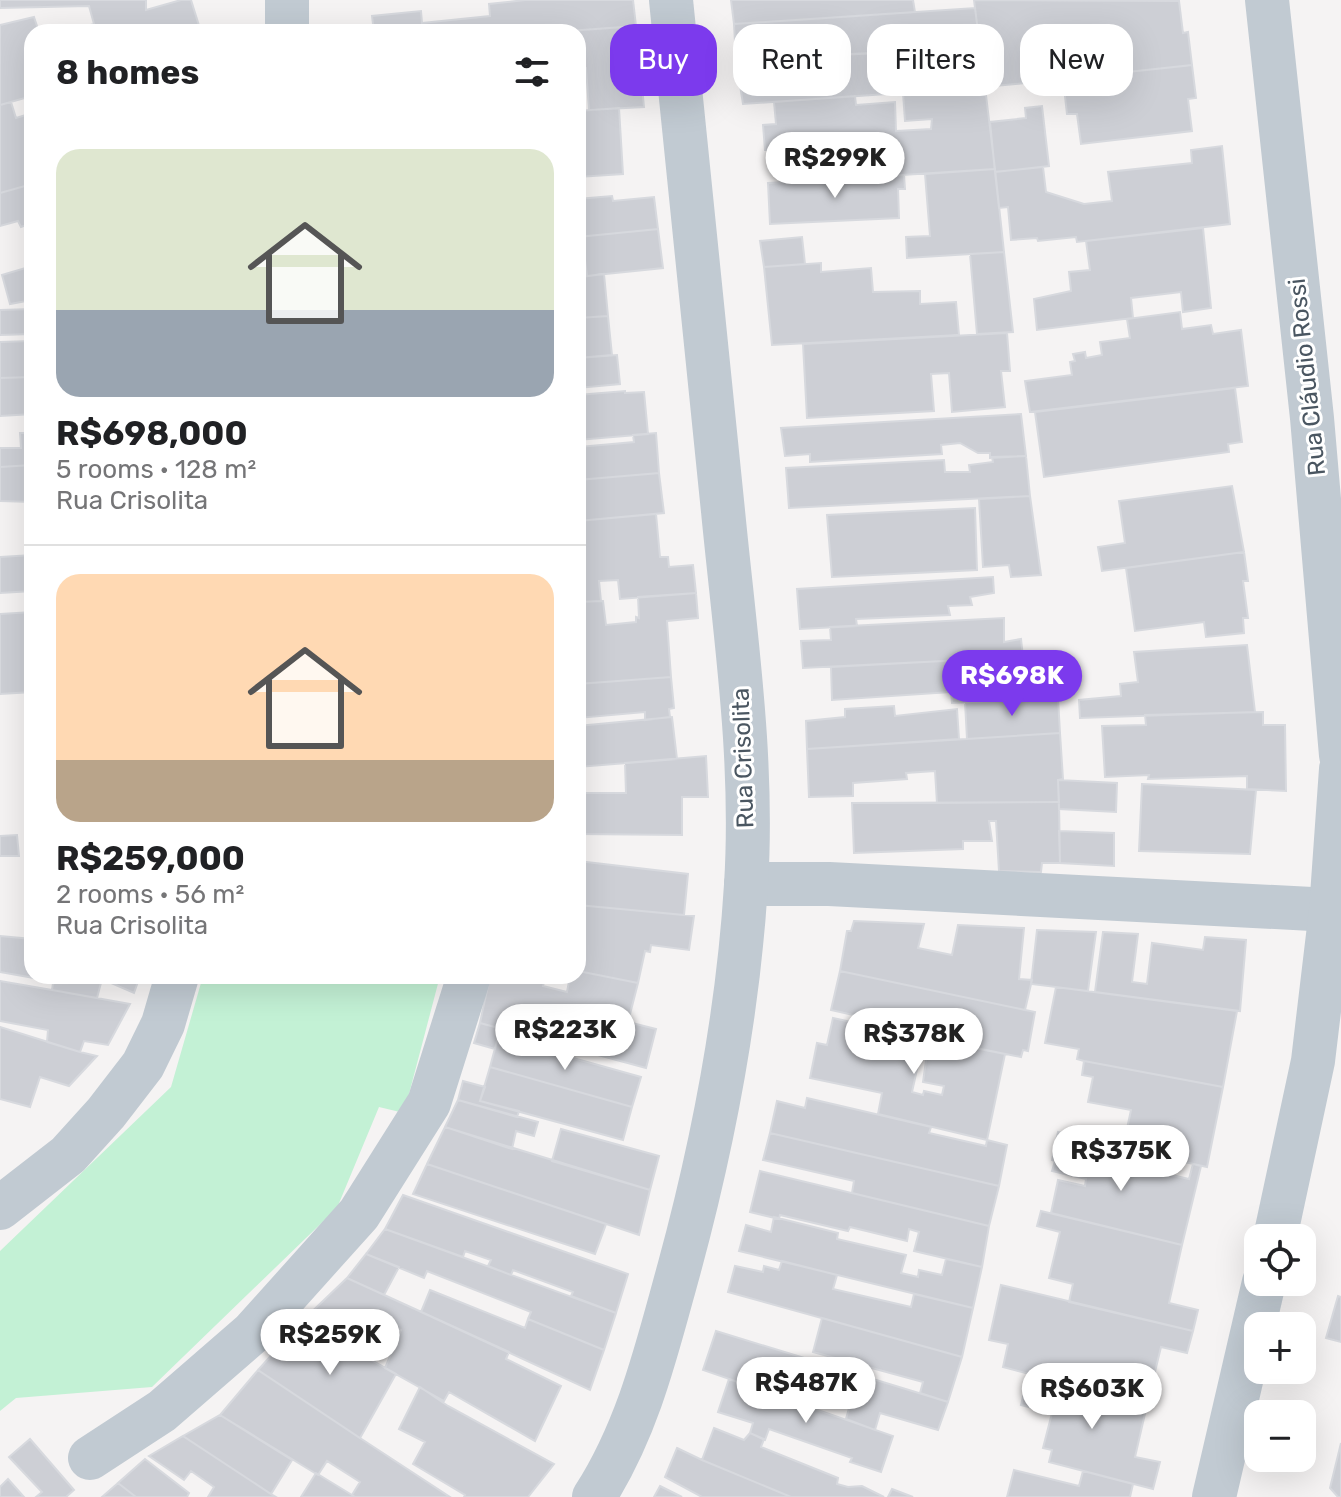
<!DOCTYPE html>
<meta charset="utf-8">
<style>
body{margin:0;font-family:Rubik,sans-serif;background:#f6f6f6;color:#202124;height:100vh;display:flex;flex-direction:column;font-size:30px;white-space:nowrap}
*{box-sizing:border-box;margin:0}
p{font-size:26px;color:#757577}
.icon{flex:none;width:44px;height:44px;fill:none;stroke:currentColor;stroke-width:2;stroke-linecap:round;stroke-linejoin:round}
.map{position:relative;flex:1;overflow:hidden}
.sheet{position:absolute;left:24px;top:24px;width:562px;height:960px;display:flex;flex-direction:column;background:#fff;border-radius:24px;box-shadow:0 8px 32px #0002}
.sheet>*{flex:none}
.guide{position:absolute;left:610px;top:24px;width:610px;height:72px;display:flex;gap:16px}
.fabs{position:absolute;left:1244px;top:1224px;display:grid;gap:16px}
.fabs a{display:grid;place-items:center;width:72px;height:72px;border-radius:16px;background:#fff;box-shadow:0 8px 32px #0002;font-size:40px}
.price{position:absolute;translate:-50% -68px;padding:0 18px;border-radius:28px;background:#fff;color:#222;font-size:26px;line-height:52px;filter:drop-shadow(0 2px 4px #0008)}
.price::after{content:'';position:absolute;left:50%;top:48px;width:24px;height:18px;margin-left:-12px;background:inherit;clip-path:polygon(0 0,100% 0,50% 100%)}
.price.on{background:#7c3aed;color:#fff}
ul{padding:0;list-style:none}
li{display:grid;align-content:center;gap:16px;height:424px;padding:0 32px}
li+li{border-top:2px solid #e0e0e0}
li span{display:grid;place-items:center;height:248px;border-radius:24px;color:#555}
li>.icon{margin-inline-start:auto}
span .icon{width:144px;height:144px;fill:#fffc;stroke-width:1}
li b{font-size:34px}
h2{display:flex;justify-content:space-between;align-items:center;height:96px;padding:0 32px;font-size:34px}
.chip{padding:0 28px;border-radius:24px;background:#fff;box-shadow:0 8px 32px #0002;font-size:28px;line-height:72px}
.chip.on{background:#7c3aed;color:#fff}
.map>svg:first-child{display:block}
.green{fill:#c3f1d5}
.building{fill:#cdcfd5;stroke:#d7d9de;stroke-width:2}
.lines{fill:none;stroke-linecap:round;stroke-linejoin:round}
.pedestrian{stroke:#c1cad2;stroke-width:44}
.minor{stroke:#c1cad2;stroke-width:44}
.labels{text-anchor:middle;stroke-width:6;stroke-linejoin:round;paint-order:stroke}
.street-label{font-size:24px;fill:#4a5661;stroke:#fff}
</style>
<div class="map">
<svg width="1341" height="1497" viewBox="0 0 1341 1497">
<rect width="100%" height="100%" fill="#f5f3f3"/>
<!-- green -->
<path class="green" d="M203 976H440L404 1113 379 1107 337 1208 152 1387 16 1398 0 1411V1251L171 1087Z"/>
<!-- building -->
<path class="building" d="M0 0H146V10L181 0H191L201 32H67L94 24 89 6 0 8Z
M525 0H633L636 26 555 32H374L372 16 421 11 422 23 490 16 489 4Z
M731 0H913L915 12 734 24Z
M974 0 1179 1 1183 33 1188 32 1192 65 1063 79 1061 55 1070 54 1068 30 1030 34 1035 82 985 87Z
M975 8 980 48 932 50 931 41 877 46 878 53 736 60 734 24Z
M34 17 39 32H32V96L0 105V25Z
M636 26 644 107 589 110 586 68 578 69V32H555Z
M980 48 985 87 743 104 738 73 761 72V66L767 65 766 58 871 53 872 70 939 65 938 49Z
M1192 65 1196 98 1188 99 1192 131 1081 144 1077 114H1067L1063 79Z
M985 87 995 169 871 177 868 164 779 170 778 150H765L763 125 776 124 774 102 855 96 856 105 895 102 896 131 931 129 932 119 905 121 903 93Z
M11 102 16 118 32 113V184L0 193V105Z
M1042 106 1049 166 995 172 990 122 1026 118 1025 108Z
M619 108 623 174 578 177V111Z
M1222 146 1230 224 1077 242 1076 237 1038 241 1037 238 1011 240 1008 207 999 208 995 172 1043 167 1046 192 1084 204 1112 201 1108 172 1192 163 1191 150Z
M995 169 1004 252 907 258 906 237 930 236 925 174Z
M904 175 905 189H898L899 218 770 224 768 183Z
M32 184V232L29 224 21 227 18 221 0 226V193Z
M612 196 613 201 654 197 658 229 578 237V199Z
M1203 228 1211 308 1183 312 1181 292 1131 298 1133 318 1037 330 1034 299 1071 291 1069 272 1090 270 1086 241Z
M658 229 663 268 587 276 585 260 578 261V237Z
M802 237 805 264 764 267 760 241Z
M1004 252 1013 332 977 334 970 254Z
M821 263V272L871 268 873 292 920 291V304L956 302 959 335 772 345 764 267Z
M32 266V300L10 304 2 275Z
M604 274 608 316 578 318V284H581V277Z
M32 309V334L0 335V310Z
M1180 312 1182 329 1211 325 1213 334 1241 330 1248 386 1030 412 1025 381 1072 375 1070 362 1075 361 1073 354 1085 352 1086 358 1102 355 1100 342 1130 338 1127 319Z
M608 316 612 355 578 358V318Z
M1007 333 1010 371H1001L1005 407 952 412 949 373 931 374 934 411 807 418 803 344Z
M32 341V377L0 378V342Z
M617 355 620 384 578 388V358Z
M32 377V414L0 416V378Z
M1235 388 1242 442 1228 444 1229 452 1044 477 1035 412Z
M625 391V393L644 392 648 434 578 440V395Z
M1021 414 1026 456 990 458V453H978L960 443 941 445 942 454 810 462V454L785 456 781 428Z
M20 433H32V465L0 467V448H21Z
M656 433 659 473 578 480V440L579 447 634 442 633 435Z
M1026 456 1030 496 789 508 786 468 944 460 945 472H970L969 465 993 462 992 457Z
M32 465V502L0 501V467Z
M659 473 664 513 578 521V480Z
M1232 486 1244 552 1102 571 1098 547 1125 543 1119 501Z
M1030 496 1041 575 1011 577 1009 565 983 567 979 499Z
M975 508 977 570 832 577 827 515Z
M656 514 660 557H668L669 567 693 565 696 593 620 599 618 580 599 581 601 601 578 602V521Z
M1244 552 1248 581H1243L1248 618H1243L1244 633 1206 637 1204 622 1135 631 1126 568Z
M32 555V591L0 593V557Z
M993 577 994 593 970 597 972 605 948 606 950 615 856 619 857 626 800 629 797 589Z
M696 593 698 618 667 621 671 677 578 684V645L583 644 582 633H578V602L603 601 606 625 636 622V617L639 618 638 597Z
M32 612V692L0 694V614Z
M1004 618V642L1021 639 1023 657 803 668 801 641 831 640 830 627Z
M1247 645 1255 712 1080 718 1079 700 1121 696 1120 684 1138 682 1134 652Z
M1056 655 1058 698 952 703 951 692 832 700 831 667Z
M671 677 674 708 669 709 670 717 645 720V712L578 718V684Z
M1058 698 1060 733 967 739 965 702Z
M894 706 895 716 957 709 959 739 807 749 806 721 845 717V709Z
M1263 712V725H1285L1286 791 1247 789V776L1148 779 1149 775 1105 777 1102 726 1146 725 1145 715Z
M672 717 677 759 578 767V726Z
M1060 733 1063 779 1058 780 1059 802 937 803 935 771 906 773 907 779 853 783V796L809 797 807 749Z
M706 756 708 797H682V835L578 834V793H626L625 763Z
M1058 780 1117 783 1116 812 1059 809Z
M28 784H32V856V827H28Z
M1142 784 1256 790 1250 854 1139 851Z
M1059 802 1060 863H1042L1041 872 999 871 996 821H989L992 841H963V849L854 853 852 803Z
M1059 831 1114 833V866L1060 863Z
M17 835 19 856H0V836Z
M578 861 688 874 684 915 578 905Z
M578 905 694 916 689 950 651 945 650 952 645 951 638 983 578 971Z
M854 921 924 924 918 948 952 955 958 925 1024 928 1019 979 1032 980 1025 1010 840 971 847 931H851Z
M1037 930 1096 932 1088 991 1031 984Z
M1103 932 1138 934 1132 982 1147 984 1152 943 1203 950 1205 937 1246 940 1240 1011 1095 992Z
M0 936 32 939V976H41L40 979 0 972Z
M578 971 638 983 628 1022 656 1029 646 1068 480 1023 490 976H546L543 986 567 992 570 976H578Z
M840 971 1035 1012 1028 1051 1023 1050 1021 1057 976 1048 980 1033 971 1032 969 1041 831 1010Z
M54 976H140L134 993 102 979 97 998 52 990Z
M0 981 52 990 130 1004 108 1045 84 1041 80 1052 47 1042 48 1030 0 1021Z
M1056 987 1237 1011 1223 1087 1084 1061 1077 1059 1079 1049 1045 1043Z
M833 1018 924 1038 912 1092 923 1095 924 1091 942 1095 944 1086 923 1082 929 1039 1005 1054 987 1140 878 1114 882 1093 810 1078 817 1043 827 1045Z
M480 1023 529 1036 527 1045 498 1037 495 1049 474 1043Z
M0 1027 80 1052 97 1056 69 1086 40 1077 30 1107 0 1099Z
M498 1037 641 1077 632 1107 490 1067Z
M1084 1061 1223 1087 1207 1167 1162 1157 1164 1144 1125 1138 1131 1110 1088 1102 1093 1077 1082 1075Z
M490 1067 632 1107 623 1140 480 1101Z
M463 1081 485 1087 480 1101 519 1111 517 1117 458 1100Z
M807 1098 931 1127 929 1133 986 1146 987 1140 1007 1145 999 1186 770 1133 777 1101 805 1108Z
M458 1100 538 1122 534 1136 516 1131 512 1149 445 1127Z
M445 1127 650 1190 639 1235 427 1164Z
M561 1129 659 1156 650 1190 552 1161Z
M1058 1132 1102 1143 1099 1158 1189 1179 1193 1164 1201 1166 1182 1245 1051 1213 1058 1180 1085 1186 1086 1179 1052 1171 1055 1161 1052 1160Z
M770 1133 999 1186 989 1226 852 1193 854 1181 763 1160Z
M427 1164 606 1224 595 1254 413 1194Z
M760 1171 989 1226 982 1267 914 1251 919 1232 909 1229 907 1241 850 1227 848 1231 780 1215 779 1219 750 1212Z
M403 1195 628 1274 616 1313 571 1296 573 1292 513 1270 511 1275 488 1266 491 1260 465 1251 463 1257 385 1229Z
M1041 1211 1182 1245 1169 1303 1198 1310 1193 1331 1069 1302 1073 1284 1049 1278 1060 1232 1037 1226Z
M774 1217 838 1233 837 1239 906 1255 901 1273 918 1277 919 1270 942 1275 946 1259 982 1267 973 1308 739 1251 746 1225 771 1232Z
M385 1229 616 1313 604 1350 528 1319 531 1312 427 1271 424 1278 366 1254Z
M366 1254 399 1267 384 1295 347 1278Z
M782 1261 837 1275 833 1289 911 1307 914 1294 973 1308 962 1357 728 1292 735 1266 763 1272 764 1266 779 1270Z
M347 1278 509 1352 506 1359 561 1386 535 1441 449 1392 444 1401 385 1368 401 1330 387 1324 372 1360 302 1321Z
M1001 1285 1193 1331 1187 1353 1161 1347 1147 1405 1003 1367 1008 1344 989 1340Z
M430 1290 525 1328 528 1319 604 1350 590 1390 421 1312Z
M1338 1296 1341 1297V1342L1326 1338Z
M822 1318 962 1357 948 1402 920 1393 923 1382 813 1352Z
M302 1321 396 1374 360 1438 258 1370Z
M716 1331 948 1402 938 1430 880 1413 875 1430 846 1419 849 1408 766 1383 764 1391 703 1370Z
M258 1370 360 1438 450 1497H355L352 1495 360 1482 327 1461 318 1475 220 1415Z
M1028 1375 1147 1405 1135 1457 1160 1462 1153 1489 1049 1462 1052 1450 1043 1448 1052 1413 1021 1405Z
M729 1379 893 1436 881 1472 850 1462 852 1458 769 1429 765 1440 750 1433 753 1423 718 1412Z
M420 1387 448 1406 554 1464 528 1497H464L465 1495 413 1464 425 1442 399 1429Z
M220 1415 292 1460 271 1494 183 1436Z
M714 1428 744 1440 750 1433 764 1439 761 1447 838 1478 837 1484 848 1487 862 1486 884 1497H791L702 1460Z
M183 1436 271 1494 276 1497H208L214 1487 191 1471 184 1480 149 1456Z
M30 1439 74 1490 66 1497H36L42 1492 9 1457Z
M1341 1443V1497H1338L1330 1488Z
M677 1448 702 1460 791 1497H702L665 1477Z
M145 1459 189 1493 187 1497H136L118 1483Z
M1014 1470 1079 1486 1083 1471 1133 1484 1130 1497H1007Z
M316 1473 352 1495 355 1497H301Z
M8 1479 24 1497H0V1487Z
M118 1483 136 1497H102Z
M660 1486 682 1497H654Z
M892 1489 913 1497H888Z"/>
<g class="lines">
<!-- pedestrian -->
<path class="pedestrian" d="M746 884H829L1331 910"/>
<!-- minor -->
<path class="minor" d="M1267 0 1312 418 1341 755
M287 32V0
M0 1208 68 1155 106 1113 143 1065 163 1024 177 976
M1275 1238 1313 1061 1331 910 1341 769
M90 1458 162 1411 253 1332 359 1214 429 1103 469 976
M594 1497C639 1427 657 1348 679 1269 713 1144 738 1014 746 885 754 759 735 635 723 511 705 340 688 170 671 0
M1214 1497 1264 1282"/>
</g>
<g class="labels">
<!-- street labels -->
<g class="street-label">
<text transform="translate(1307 377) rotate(-96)" y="8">Rua Cláudio Rossi</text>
<text transform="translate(743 758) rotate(-92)" y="8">Rua Crisolita</text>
</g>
</g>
</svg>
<div class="fabs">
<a><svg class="icon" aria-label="locate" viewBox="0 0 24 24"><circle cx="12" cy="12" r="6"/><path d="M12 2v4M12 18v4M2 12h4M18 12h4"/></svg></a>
<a>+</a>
<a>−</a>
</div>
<b class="price" style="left:835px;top:200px">R$299K</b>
<b class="price on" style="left:1012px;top:718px">R$698K</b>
<b class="price" style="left:565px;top:1072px">R$223K</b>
<b class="price" style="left:914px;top:1076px">R$378K</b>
<b class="price" style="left:1121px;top:1193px">R$375K</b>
<b class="price" style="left:330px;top:1377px">R$259K</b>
<b class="price" style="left:806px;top:1425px">R$487K</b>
<b class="price" style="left:1092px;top:1431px">R$603K</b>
<div class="guide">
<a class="chip on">Buy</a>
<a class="chip">Rent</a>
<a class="chip">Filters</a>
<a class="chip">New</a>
</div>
<section class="sheet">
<h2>8 homes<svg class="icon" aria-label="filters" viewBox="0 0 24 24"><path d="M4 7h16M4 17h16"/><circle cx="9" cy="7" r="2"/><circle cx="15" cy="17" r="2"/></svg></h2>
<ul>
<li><span style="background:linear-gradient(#dfe7d0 65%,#9aa5b1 0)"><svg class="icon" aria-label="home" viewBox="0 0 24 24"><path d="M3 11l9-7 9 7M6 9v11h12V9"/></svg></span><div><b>R$698,000</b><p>5 rooms · 128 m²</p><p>Rua Crisolita</p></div></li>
<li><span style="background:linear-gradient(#ffd9b3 75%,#b9a48a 0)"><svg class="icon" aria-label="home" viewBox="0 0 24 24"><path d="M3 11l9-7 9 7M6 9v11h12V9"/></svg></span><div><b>R$259,000</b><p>2 rooms · 56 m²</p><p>Rua Crisolita</p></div></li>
</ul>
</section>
</div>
